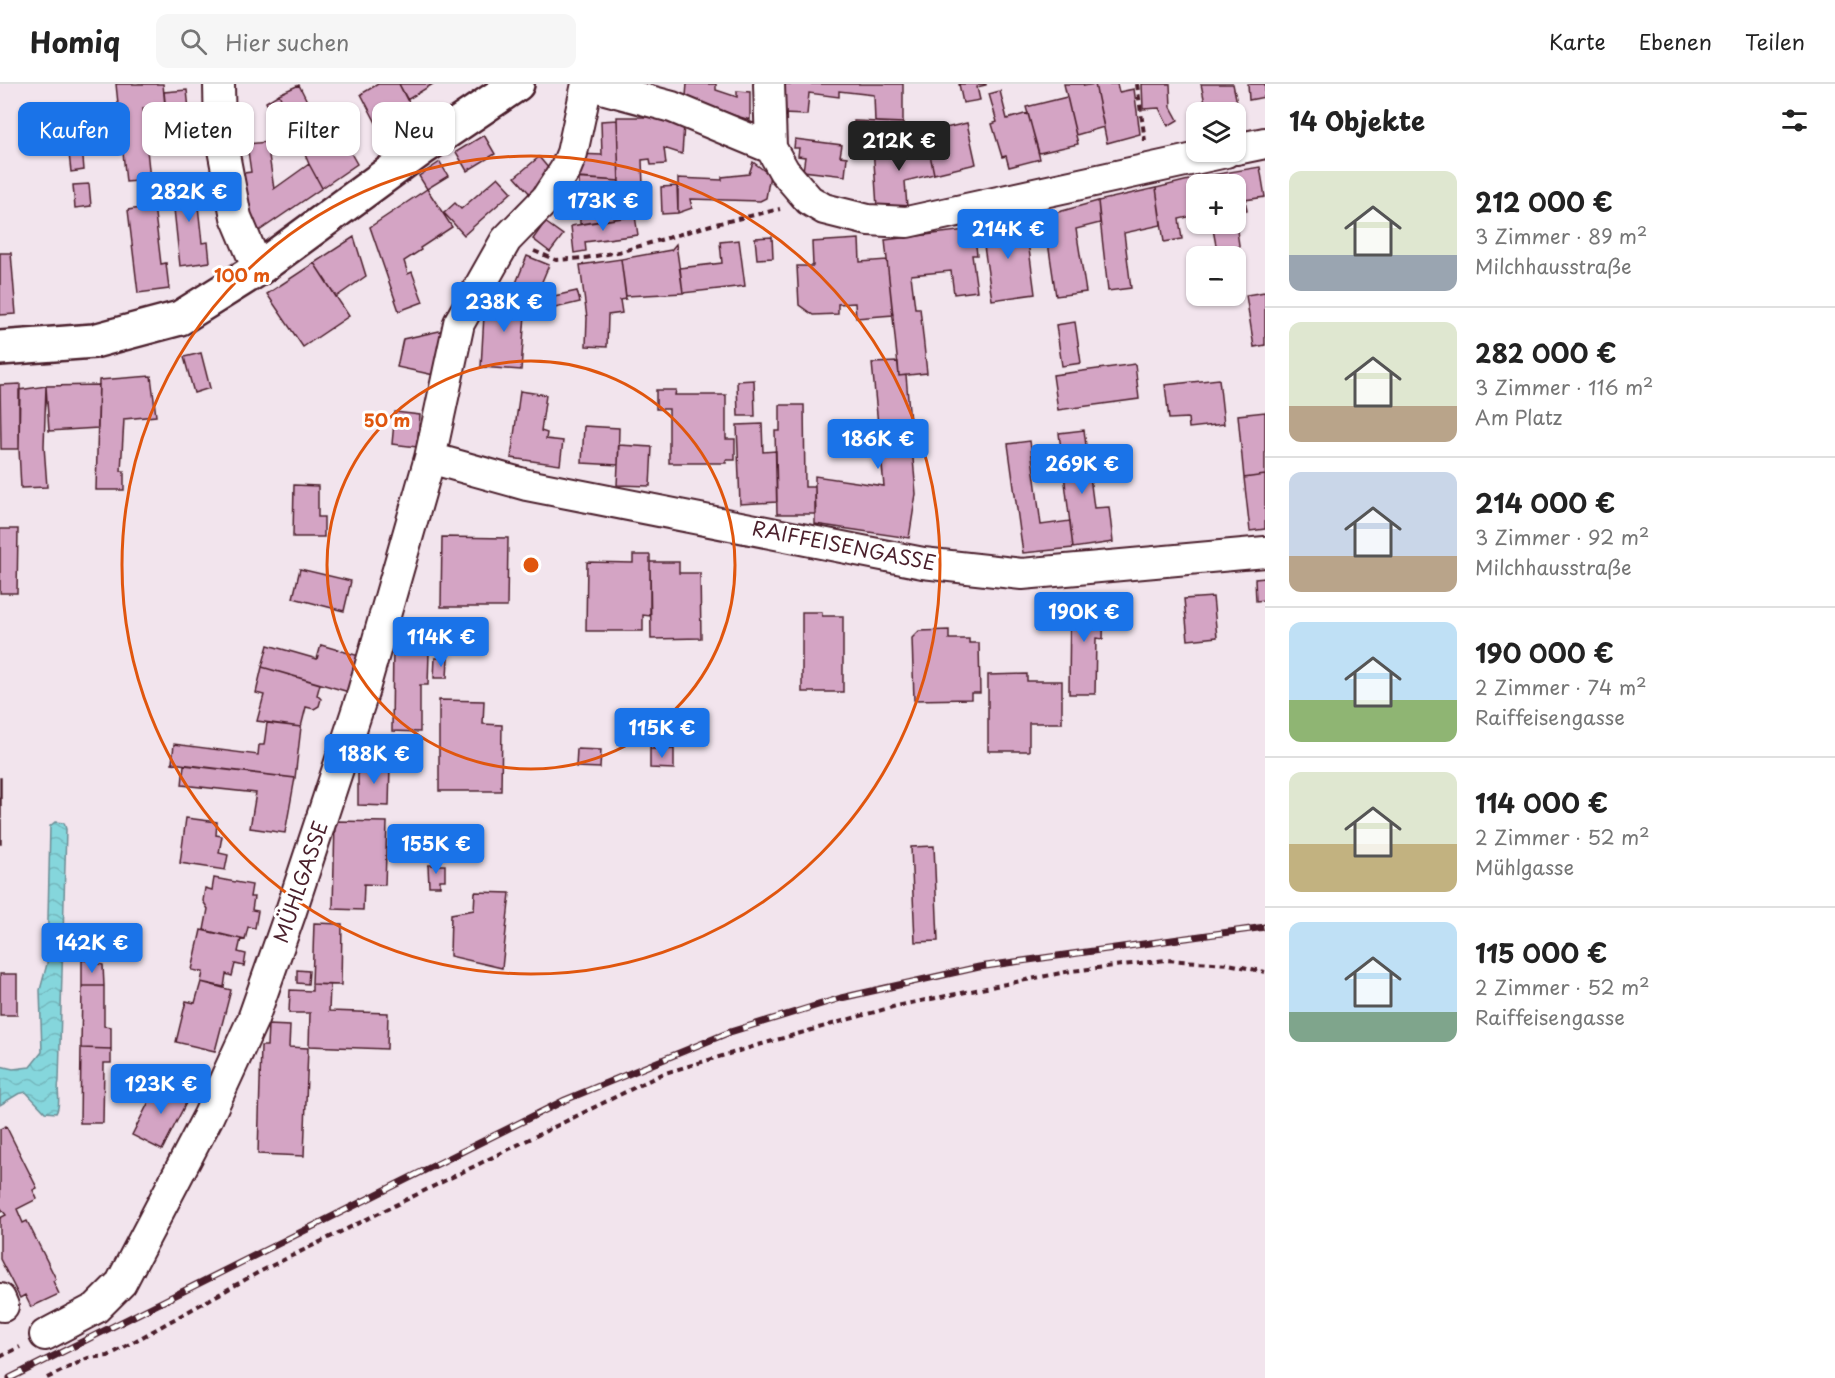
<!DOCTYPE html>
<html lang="de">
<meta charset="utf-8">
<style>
body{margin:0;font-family:"Playpen Sans",sans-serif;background:#f6f6f6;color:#222;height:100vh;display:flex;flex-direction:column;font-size:22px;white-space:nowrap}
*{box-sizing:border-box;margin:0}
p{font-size:20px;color:#767676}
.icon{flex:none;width:33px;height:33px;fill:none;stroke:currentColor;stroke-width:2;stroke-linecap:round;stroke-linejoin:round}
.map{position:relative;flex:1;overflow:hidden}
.drawer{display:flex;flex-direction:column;background:#fff;width:570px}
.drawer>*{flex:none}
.top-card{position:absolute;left:18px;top:18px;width:570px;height:54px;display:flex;gap:12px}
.tools{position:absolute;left:1186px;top:18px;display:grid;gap:12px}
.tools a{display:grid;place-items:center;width:60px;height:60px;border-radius:12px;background:#fff;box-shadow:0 2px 4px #0004;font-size:30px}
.price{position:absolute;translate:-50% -51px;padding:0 14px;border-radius:6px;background:#1a73e8;color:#fff;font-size:20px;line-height:39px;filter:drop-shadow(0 2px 3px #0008)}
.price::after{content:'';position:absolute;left:50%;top:36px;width:18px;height:14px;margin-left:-9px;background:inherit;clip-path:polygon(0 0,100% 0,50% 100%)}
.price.active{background:#222;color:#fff}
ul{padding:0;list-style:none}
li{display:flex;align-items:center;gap:18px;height:150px;padding:0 24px}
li+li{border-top:2px solid #e0e0e0}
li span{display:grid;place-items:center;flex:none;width:168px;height:120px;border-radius:12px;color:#555}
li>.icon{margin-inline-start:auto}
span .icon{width:72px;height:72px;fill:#fffc;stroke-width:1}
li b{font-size:26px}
h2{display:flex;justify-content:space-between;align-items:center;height:72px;padding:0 24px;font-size:26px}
.chip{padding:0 21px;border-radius:12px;background:#fff;box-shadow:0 2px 4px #0004;font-size:21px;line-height:54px}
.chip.active{background:#1a73e8;color:#fff}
header{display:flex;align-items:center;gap:36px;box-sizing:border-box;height:84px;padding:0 30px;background:#fff;border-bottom:2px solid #e0e0e0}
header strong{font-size:28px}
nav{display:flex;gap:33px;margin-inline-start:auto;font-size:21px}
.search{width:420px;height:54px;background:#f6f6f6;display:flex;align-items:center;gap:15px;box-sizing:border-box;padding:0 21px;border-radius:12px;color:#767676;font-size:22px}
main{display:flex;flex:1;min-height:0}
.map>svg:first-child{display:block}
.water{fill:url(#water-waves);stroke:#6d8d95;stroke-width:1.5}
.building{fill:#d4a4c4;stroke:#4a1f2b;stroke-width:1.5}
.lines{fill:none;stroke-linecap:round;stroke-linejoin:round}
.street-casing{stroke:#4a1f2b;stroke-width:34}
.secondary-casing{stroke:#4a1f2b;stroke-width:38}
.path{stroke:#4a1f2b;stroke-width:4;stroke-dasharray:6 4.5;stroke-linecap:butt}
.street{stroke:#fff;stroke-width:30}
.secondary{stroke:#fff;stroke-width:33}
.rail-casing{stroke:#4a1f2b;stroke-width:7}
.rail{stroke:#fff;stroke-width:4.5;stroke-dasharray:14;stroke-linecap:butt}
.ring{fill:none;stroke:#e0560e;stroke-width:3}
.labels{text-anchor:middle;stroke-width:6;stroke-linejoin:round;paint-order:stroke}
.street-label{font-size:20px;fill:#4a1f2b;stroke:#fff}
.centre{fill:#e0560e;stroke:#fff;stroke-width:3}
.ring-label{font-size:18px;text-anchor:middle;font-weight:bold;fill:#e0560e;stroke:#fff;stroke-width:6;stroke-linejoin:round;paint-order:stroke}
</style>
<header>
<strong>Homiq</strong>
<div class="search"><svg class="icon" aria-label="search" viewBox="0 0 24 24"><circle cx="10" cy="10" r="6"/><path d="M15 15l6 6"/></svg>Hier suchen</div>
<nav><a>Karte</a><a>Ebenen</a><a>Teilen</a></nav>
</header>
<main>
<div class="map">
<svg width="1265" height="1294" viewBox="0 0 1265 1294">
<defs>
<pattern id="water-waves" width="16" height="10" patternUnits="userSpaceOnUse" patternTransform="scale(1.5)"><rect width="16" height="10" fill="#85d6dc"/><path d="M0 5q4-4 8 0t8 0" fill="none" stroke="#74b7bd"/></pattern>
</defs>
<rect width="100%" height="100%" fill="#f2e4ed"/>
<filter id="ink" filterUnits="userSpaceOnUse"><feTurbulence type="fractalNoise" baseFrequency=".0167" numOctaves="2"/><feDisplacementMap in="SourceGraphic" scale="12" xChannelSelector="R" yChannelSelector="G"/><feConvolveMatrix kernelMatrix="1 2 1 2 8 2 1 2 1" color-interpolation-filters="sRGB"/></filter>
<g filter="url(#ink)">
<!-- water -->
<path class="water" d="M55 738 64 739 66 745 59 997C56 1008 62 1019 56 1029L45 1028 26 1008 18 1010 0 1021V982L13 985 30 983 42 968 40 906 47 880 50 742Z"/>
<!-- building -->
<path class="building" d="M116 0H163L165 22 143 24 150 96 126 98Z
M378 0H399L417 33 384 54 361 10Z
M399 0H433L407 16Z
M687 0H716V6L737 13V7L750 8V36L733 31 686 12Z
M781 0H903V39L875 38 874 11 839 7V13L809 9 807 31 782 30Z
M959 0H986V1L977 3 980 16 963 19Z
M1064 0H1083L1084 2 1095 0 1104 43 1076 51Z
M1095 0H1117L1119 8 1134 5 1140 50 1107 59Z
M1142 0H1170L1171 23 1178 36 1168 42 1159 24 1143 25Z
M1201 0H1233L1237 19 1206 24Z
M1248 0H1265V13L1249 16Z
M299 1 319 41 331 34 357 80 322 104 309 80 279 10Z
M187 6 193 65 170 67 164 8Z
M1000 7 1007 35 1028 29 1040 75 1009 83 1006 72 1002 73 992 40 997 38 989 10Z
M279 10 291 38 275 39 266 18Z
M1067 13 1078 60 1039 69 1026 23Z
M617 33H664L684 40 682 70 664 64 666 80 651 81 650 75 642 76 643 102H619Z
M617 36 619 97 572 94 577 70 602 71 601 37Z
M854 37 903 39 902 64 853 62Z
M291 38 298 55 281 62 271 39Z
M967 39 976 80 934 90 928 61V48Z
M121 45 123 64 98 67 96 47Z
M81 50 84 86 71 88 67 51Z
M484 51 495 70 467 87 456 68Z
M795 55 842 61 840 72 847 73 845 92 803 87 805 73 798 72 799 64H794Z
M267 58 274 105 309 80 322 104 259 147 243 126 237 90 251 88 247 60Z
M928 61 934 90 905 97 907 123H877L873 63 902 64Z
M539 73 554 91 531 111 515 93Z
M440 78 448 92 427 105 419 92Z
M753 78 770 91 766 114 760 117 690 115 692 124 678 129V94L722 96V93L749 90Z
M1260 83 1265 113 1245 116 1247 127 1236 129V100H1206L1205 92Z
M1205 92 1206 100H1197V131L1179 135 1182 155 1164 158 1156 104Z
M498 93 512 108 464 151 444 129 455 119 461 125Z
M195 94 202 159 208 158 210 178 180 182 171 96Z
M579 94 619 97 621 134 580 140Z
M89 100 91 122 75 124 73 101Z
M677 102 678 129 662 130 661 103Z
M1156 104 1161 141 1124 149 1131 204 1108 207 1098 117Z
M427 105 452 143 420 164 421 166 404 177 408 190 412 188 423 218 399 227 370 143Z
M1098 117 1100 139 1076 145 1086 208 1056 212 1044 132Z
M154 122 161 180 166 179 169 205 138 209 128 126Z
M635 132 638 151 585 158 586 167 574 169 571 142Z
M1025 135 1035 210 992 216 981 142Z
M545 138 563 151 550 168 533 155Z
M1212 140H1236L1242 182 1236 183V172H1218Z
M974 145 977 171H972L977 207 954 210 951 187 911 191 915 224H920L927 289 899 292 885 156Z
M354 153 366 192 336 213 314 179Z
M772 153 773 174 757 175 755 154Z
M859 155 860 178 887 176 893 231 856 234 855 219 838 220V230L813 231 799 221 797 182H813L812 158Z
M739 156 745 202 683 209 680 184 722 179 720 158Z
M676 160 683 209 626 212 621 175 671 166Z
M0 169H11L16 230 0 231Z
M527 172 549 181 538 207 516 199Z
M621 175 626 215 620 216 622 229 608 231 607 263 586 262 587 234 580 181Z
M314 179 349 232 303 263 267 210Z
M577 207 580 218 530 230 531 217Z
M1265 208V261L1254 263 1246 211Z
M485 214 531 217 530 230H525L521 286 481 283Z
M1075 238 1081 279 1062 282 1056 241Z
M444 246 434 291 397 283 403 255Z
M201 269 210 304 194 309 184 273Z
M898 278 899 292 906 291 916 410 909 454 815 440V392L884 402 872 279Z
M1135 280 1139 315 1058 326 1053 291Z
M151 292 156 332 124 335 121 387H124V406H96L99 296Z
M1219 295 1224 340 1189 344 1188 334 1169 335 1165 301Z
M754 296 755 332H738L737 297Z
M20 300 19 365H1L0 301Z
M99 301 98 344 49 347 46 302Z
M46 302 44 362 47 403 21 404 19 365V306Z
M656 306H676L675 311H726V355H735V376H726V379H669V325H656Z
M520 307 546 311 541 347 547 349 546 355 563 357 560 381 511 374Z
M780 321H804L805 403H815L816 430H777L775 347H780Z
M395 328 420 331 417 363 392 360Z
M1265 328V391L1244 394 1238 331Z
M762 340 763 368 776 367 777 418 740 420 737 341Z
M584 342 619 344 618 381 582 379Z
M1084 346 1094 424 1109 423 1113 458 1073 464 1059 349Z
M1030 357 1041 441 1070 437 1073 464 1023 469 1008 360Z
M619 361 652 363 650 402 617 401Z
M1265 391V445L1250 447 1244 394Z
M294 401 318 402V433H324V453H293Z
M0 445H18L17 509H0Z
M442 453 508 454 507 523H441Z
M633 471H650V532L643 531V547H586L587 478 633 479Z
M650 478H679V489H700L701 554 651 555Z
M300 485 351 497 344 527 293 514Z
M1265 494V516L1256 517 1255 495Z
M1213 513 1217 553 1188 556 1184 515Z
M1070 515H1104L1103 555 1096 554 1095 610H1069Z
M802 528H822V532H843V608H802Z
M949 546V555H969V559H979L980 609H971V615L914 616 912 554 919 547Z
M425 551H433V568H429L428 601H420V648L392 647 393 561H425Z
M268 561 317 575 321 561 359 572 349 608 262 583Z
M435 574H448L447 594H434Z
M262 583 320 600 317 611 321 615 319 622 314 625 306 623 301 643 257 637 264 611 256 609Z
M1027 590V597H1062V639H1029V667H988V591Z
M439 616 484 617 483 640 502 641 501 707H439Z
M267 639 301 643 295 694 172 679 174 660 258 671 259 661H264Z
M651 647H674V665H650Z
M577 665 601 666 600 684 576 683Z
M650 665H674V685L650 684Z
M184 681 295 694 285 749 250 744 256 709 182 701Z
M358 681H390L389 722 358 721Z
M0 694H1V760H0Z
M186 734 217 738 216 751 222 752 219 769 228 771 225 786 180 779Z
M335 737 387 738 385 801 364 800 363 826 333 825Z
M934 762 938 857 915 858 911 763Z
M428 781H445V796H440V802H429Z
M214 794 252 801 250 813H254L252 826 258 827 255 844 248 843 245 856 204 846 208 825 203 817 205 804 212 806Z
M475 808 510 809 502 884 450 872 451 830 474 826Z
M314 839 342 840 341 901 312 900Z
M201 846 241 855 238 868 246 870 244 882 235 880 232 892 226 890 224 903 201 898 203 888 192 886Z
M82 875 103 881 104 902H82Z
M297 886 309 887 308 900 297 899Z
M0 890H17V931H0Z
M201 898 231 906 215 967 176 958 186 917 195 919Z
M312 900 330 901 329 927 388 929 387 965 309 962 310 929H289L290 906 312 907Z
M82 902H104V942L111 943V965L81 964Z
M268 941 290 942 289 963 308 964 304 1072 258 1070 261 962H267Z
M81 964 111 965V979H104L103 1039H80Z
M160 996 190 1011 162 1066 132 1051Z
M6 1042 37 1104 33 1106 37 1115 17 1125 23 1139 27 1137 56 1195 53 1197 59 1210 31 1223 25 1211 20 1214 0 1175V1134L6 1131 0 1123V1045Z"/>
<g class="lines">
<defs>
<path id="street" d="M219 0 220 50 236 133 258 185
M587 0 672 23 771 64 784 87 809 116 824 125 868 136 907 138 1226 68
M769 0 771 64
M1236 65 1265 59
M430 374 527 401 923 479 1022 490 1265 468
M0 1215 3 1222
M45 1251 96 1224 121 1199 208 1033 253 935 290 830 361 615 430 374 459 239 506 156 546 115 565 86 572 69 587 0"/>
<path id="secondary" d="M0 264 94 257 180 234 258 185 424 63 517 0"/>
</defs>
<!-- street casing -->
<use href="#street" class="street-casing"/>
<!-- secondary casing -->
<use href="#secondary" class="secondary-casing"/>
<!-- path -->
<path class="path" d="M1137 0 1145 57
M534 167 556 176 585 174 623 167 711 141 780 125
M0 1273 20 1263
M47 1294 88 1274 108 1272 259 1188 662 990 762 960 896 922 1071 887 1166 876 1229 880 1265 888"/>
<!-- street -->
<use href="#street" class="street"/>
<!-- secondary -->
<use href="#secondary" class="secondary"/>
<defs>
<path id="rail" d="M10 1294 565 1016 730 948 841 914 979 883 1265 843"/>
</defs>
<!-- rail casing -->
<use href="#rail" class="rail-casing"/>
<!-- rail -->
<use href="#rail" class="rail"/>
</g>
</g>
<!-- distance rings -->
<g class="ring">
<circle cx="531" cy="481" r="204"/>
<circle cx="531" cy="481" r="409"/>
</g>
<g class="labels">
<!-- street labels -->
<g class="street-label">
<text transform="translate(844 462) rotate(11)" y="7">RAIFFEISENGASSE</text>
<text transform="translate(301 798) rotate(-71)" y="7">MÜHLGASSE</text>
</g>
</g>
<circle cx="531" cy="481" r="9" class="centre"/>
<g class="ring-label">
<text x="242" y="198">100 m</text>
<text x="387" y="343">50 m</text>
</g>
</svg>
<div class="tools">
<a><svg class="icon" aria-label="layers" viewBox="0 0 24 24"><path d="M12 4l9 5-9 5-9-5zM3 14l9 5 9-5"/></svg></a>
<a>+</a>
<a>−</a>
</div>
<b class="price active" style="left:899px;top:88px">212K €</b>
<b class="price" style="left:189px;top:139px">282K €</b>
<b class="price" style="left:603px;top:148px">173K €</b>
<b class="price" style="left:1008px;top:176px">214K €</b>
<b class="price" style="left:504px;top:249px">238K €</b>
<b class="price" style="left:878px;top:386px">186K €</b>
<b class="price" style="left:1082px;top:411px">269K €</b>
<b class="price" style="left:1084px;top:559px">190K €</b>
<b class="price" style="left:441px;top:584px">114K €</b>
<b class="price" style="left:662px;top:675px">115K €</b>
<b class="price" style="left:374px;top:701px">188K €</b>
<b class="price" style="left:436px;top:791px">155K €</b>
<b class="price" style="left:92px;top:890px">142K €</b>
<b class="price" style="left:161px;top:1031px">123K €</b>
<div class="top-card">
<a class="chip active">Kaufen</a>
<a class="chip">Mieten</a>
<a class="chip">Filter</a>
<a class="chip">Neu</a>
</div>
</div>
<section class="drawer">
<h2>14 Objekte<svg class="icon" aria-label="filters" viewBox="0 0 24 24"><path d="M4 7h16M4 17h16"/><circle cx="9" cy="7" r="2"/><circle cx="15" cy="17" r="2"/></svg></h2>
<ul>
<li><span style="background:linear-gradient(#dfe7d0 70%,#9aa5b1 0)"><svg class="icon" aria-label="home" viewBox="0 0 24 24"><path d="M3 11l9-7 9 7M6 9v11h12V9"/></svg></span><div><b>212 000 €</b><p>3 Zimmer · 89 m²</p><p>Milchhausstraße</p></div></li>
<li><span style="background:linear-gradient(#dfe7d0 70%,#b9a48a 0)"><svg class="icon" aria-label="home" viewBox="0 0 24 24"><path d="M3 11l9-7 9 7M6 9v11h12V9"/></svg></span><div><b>282 000 €</b><p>3 Zimmer · 116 m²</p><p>Am Platz</p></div></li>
<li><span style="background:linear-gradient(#c9d6e8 70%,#b9a48a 0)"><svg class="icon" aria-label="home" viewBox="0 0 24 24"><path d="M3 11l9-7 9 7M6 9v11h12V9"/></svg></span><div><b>214 000 €</b><p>3 Zimmer · 92 m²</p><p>Milchhausstraße</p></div></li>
<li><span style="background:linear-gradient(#bfe0f5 65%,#8fb573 0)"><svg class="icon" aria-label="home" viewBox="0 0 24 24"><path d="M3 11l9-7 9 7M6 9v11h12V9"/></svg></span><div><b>190 000 €</b><p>2 Zimmer · 74 m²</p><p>Raiffeisengasse</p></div></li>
<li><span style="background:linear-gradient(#dfe7d0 60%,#c2b280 0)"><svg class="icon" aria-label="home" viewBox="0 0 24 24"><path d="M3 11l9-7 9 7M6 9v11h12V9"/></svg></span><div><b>114 000 €</b><p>2 Zimmer · 52 m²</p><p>Mühlgasse</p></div></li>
<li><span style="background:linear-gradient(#bfe0f5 75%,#7fa58c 0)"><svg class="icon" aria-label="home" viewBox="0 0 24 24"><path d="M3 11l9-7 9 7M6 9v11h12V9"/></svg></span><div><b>115 000 €</b><p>2 Zimmer · 52 m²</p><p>Raiffeisengasse</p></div></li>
</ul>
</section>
</main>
